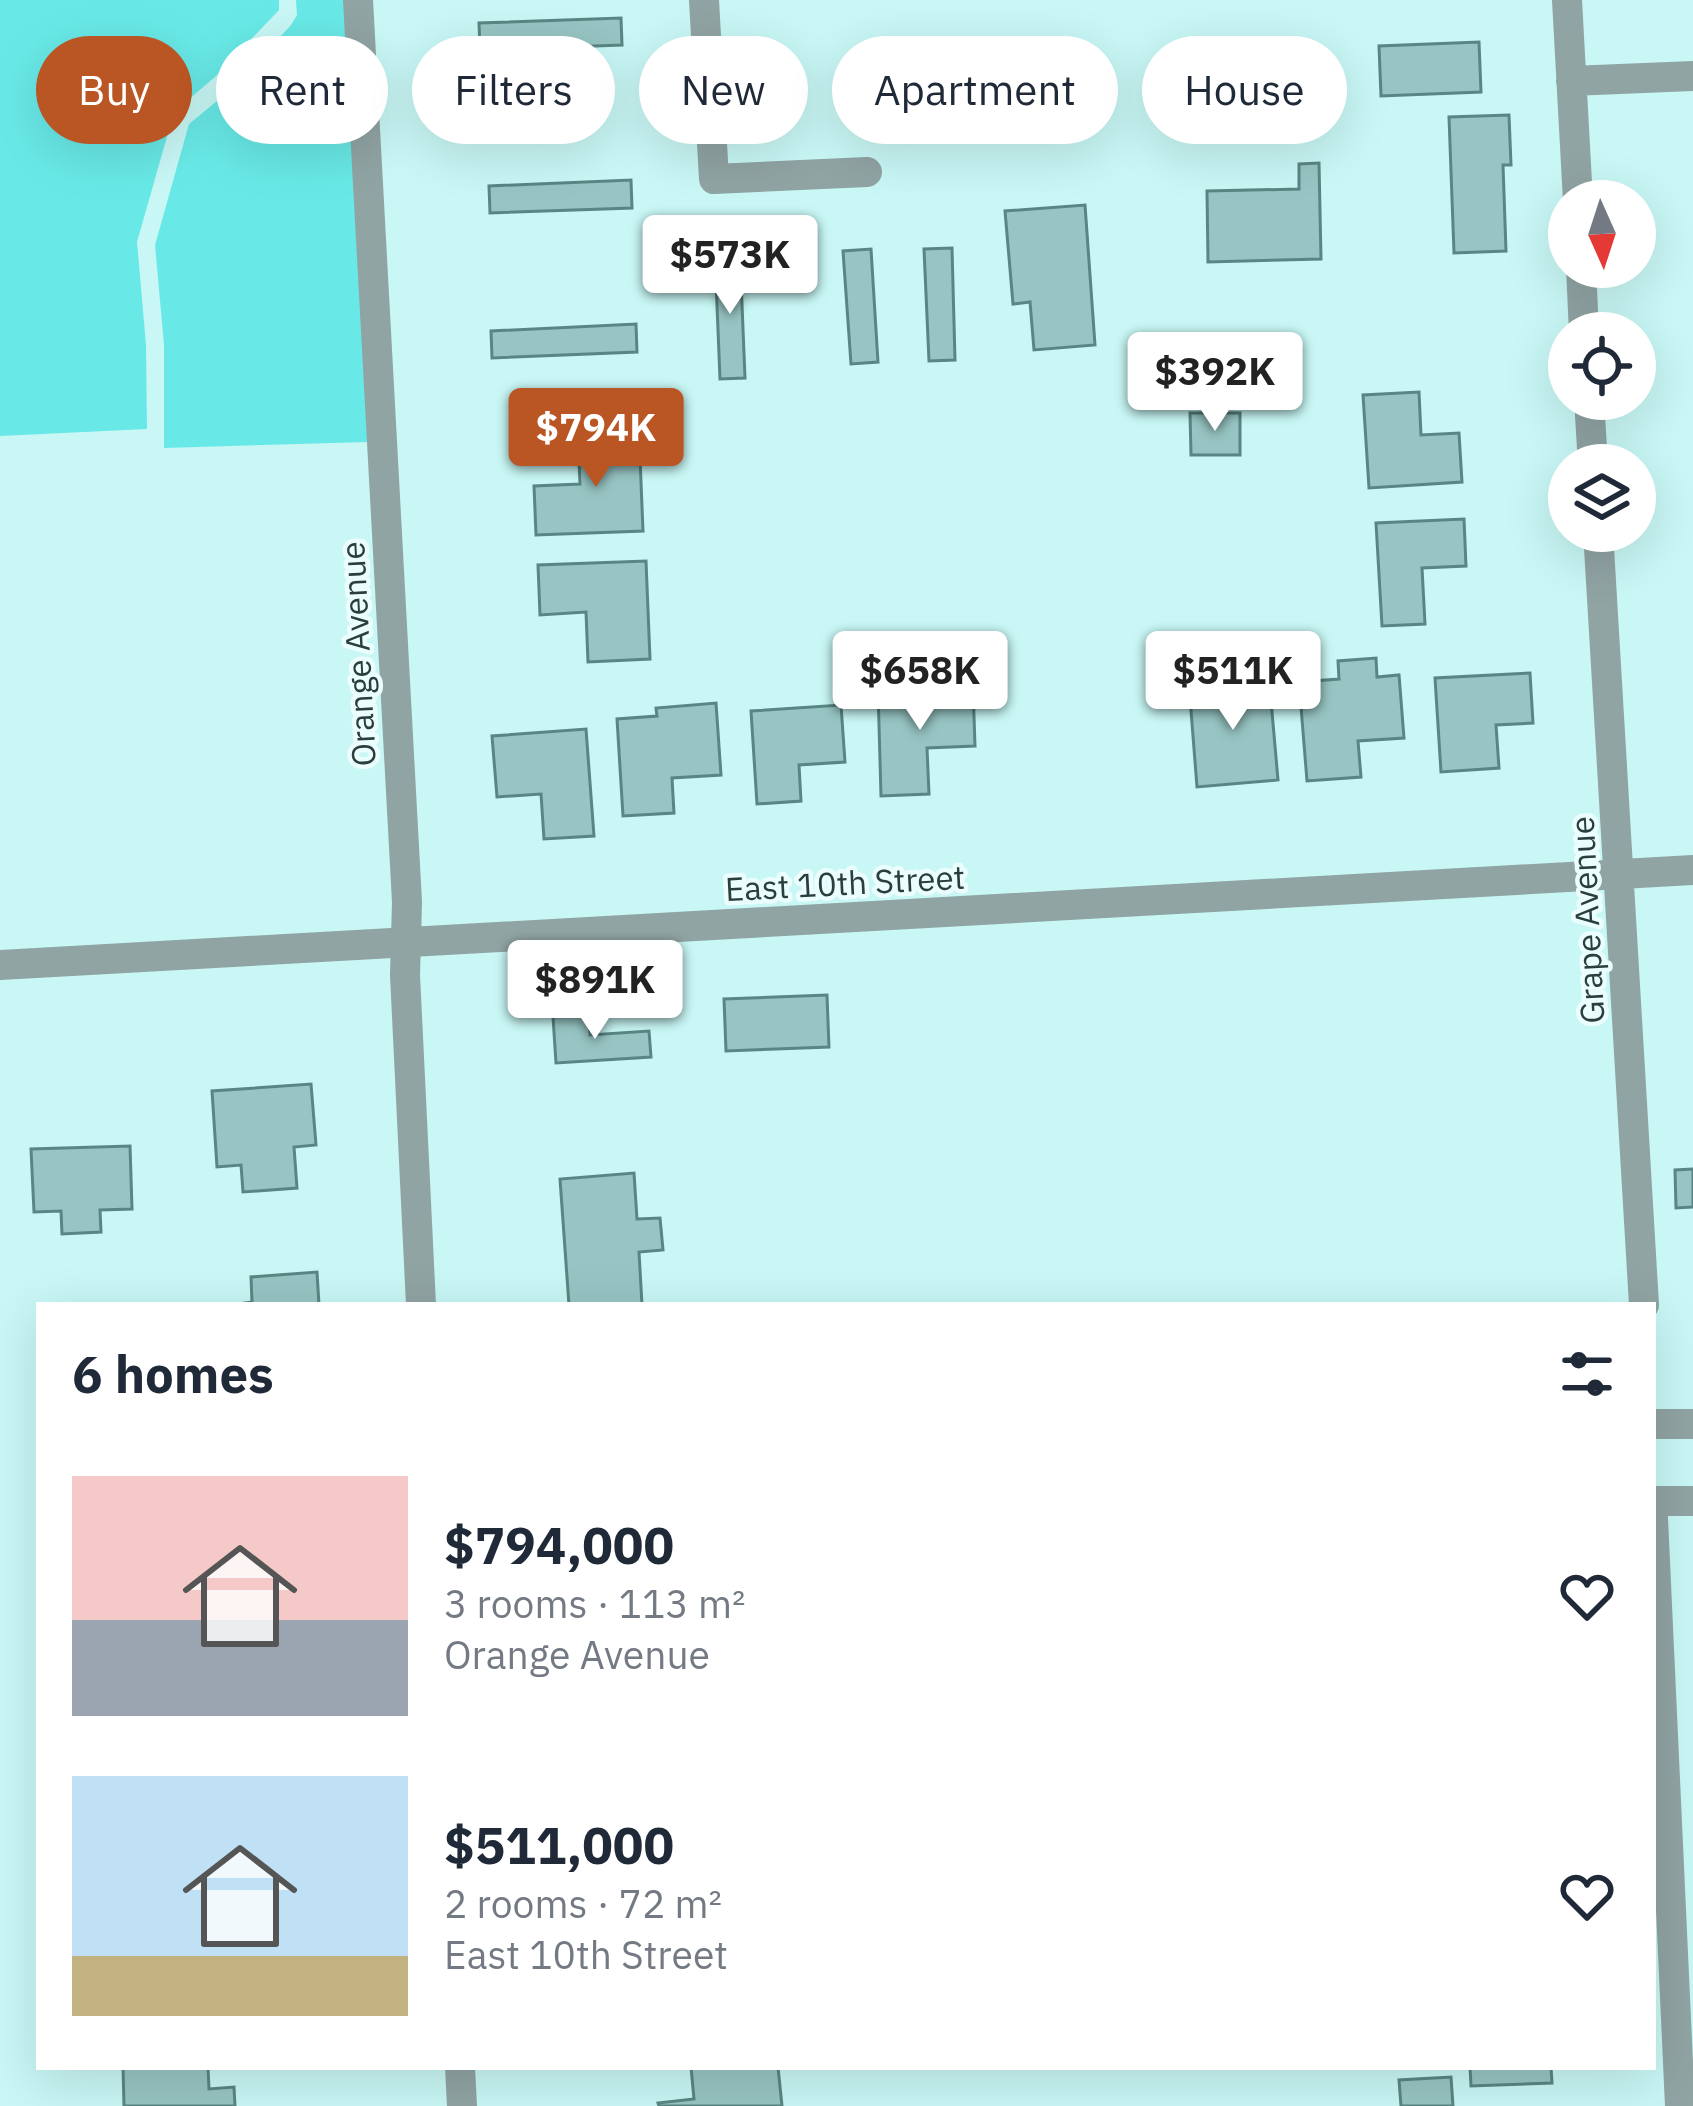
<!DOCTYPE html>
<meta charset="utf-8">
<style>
body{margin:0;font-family:"IBM Plex Sans",sans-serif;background:#f6f6f7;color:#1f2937;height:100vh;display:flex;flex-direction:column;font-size:45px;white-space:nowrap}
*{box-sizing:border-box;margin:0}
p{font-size:39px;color:#747a83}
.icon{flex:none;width:66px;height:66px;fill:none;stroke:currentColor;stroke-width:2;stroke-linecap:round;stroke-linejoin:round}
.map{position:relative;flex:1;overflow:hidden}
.details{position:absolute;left:36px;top:1302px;width:1620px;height:768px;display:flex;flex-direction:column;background:#fff;border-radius:0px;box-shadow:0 12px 48px #0002}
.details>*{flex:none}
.hud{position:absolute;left:36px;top:36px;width:1623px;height:108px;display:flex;gap:24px}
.needle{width:78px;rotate:177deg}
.controls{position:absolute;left:1548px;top:180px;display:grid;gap:24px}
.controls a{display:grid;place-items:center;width:108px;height:108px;border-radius:50%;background:#fff;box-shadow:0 12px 48px #0002;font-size:60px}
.price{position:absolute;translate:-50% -102px;padding:0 27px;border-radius:12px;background:#fff;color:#222;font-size:39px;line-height:78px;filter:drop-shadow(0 3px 6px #0008)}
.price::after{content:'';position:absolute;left:50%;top:72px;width:36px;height:27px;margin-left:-18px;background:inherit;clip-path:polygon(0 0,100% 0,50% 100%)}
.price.on{background:#ba5524;color:#fff}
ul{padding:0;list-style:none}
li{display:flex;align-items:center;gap:36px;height:300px;padding:0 36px}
li span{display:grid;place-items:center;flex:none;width:336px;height:240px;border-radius:0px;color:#555}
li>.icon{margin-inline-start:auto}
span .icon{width:144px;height:144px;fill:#fffc;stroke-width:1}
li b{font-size:51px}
h2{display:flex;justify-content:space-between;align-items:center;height:144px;padding:0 36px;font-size:51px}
.tag{padding:0 42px;border-radius:54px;background:#fff;box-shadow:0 12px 48px #0002;font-size:42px;line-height:108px}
.tag.on{background:#ba5524;color:#fff}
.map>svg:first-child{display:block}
.green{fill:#68e9e7}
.building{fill:#97c5c3;stroke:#598684;stroke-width:3}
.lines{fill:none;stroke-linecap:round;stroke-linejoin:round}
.minor{stroke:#90a4a3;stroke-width:30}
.labels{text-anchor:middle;stroke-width:9;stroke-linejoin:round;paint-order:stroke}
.street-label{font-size:33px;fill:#2b3e3e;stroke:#ebfefd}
</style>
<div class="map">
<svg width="1693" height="2106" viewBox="0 0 1693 2106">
<rect width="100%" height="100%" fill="#c8f7f5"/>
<!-- green -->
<path class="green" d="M0 0H279V10L216 76 174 112 137 242 146 345 147 429 0 436Z
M296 0H345L368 442 164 448V345L155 245 189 124 229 91 291 25 297 15Z"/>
<!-- building -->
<path class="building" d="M621 18 622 45 480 50 479 23Z
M1479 42 1481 92 1381 96 1379 46Z
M1509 115 1511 165H1503L1506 251 1454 253 1449 117Z
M1319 163 1321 259 1208 262 1207 191 1299 189V164Z
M631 180 632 208 490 213 489 186Z
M1085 205 1095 345 1034 350 1030 302 1013 304 1005 211Z
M952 248 955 360 929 361 924 249Z
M871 249 878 362 851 364 843 251Z
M740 255 745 378 720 379 715 256Z
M636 324 637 352 492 358 491 331Z
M1419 392 1421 435 1459 433 1462 482 1369 488 1363 395Z
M1190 413H1240V455H1191Z
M639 433 643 531 536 535 534 486 580 484 578 435Z
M1464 519 1466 566 1422 568 1425 624 1382 626 1376 523Z
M646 561 650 659 588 662 586 612 540 615 538 565Z
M1376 658 1377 677 1399 675 1404 738 1358 741 1361 777 1307 781 1299 682 1339 679 1338 661Z
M1530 673 1533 723 1496 725 1499 768 1441 772 1435 678Z
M1269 678 1278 780 1197 787 1189 685Z
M973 686 975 746 927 748 929 794 881 796 878 689Z
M716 703 721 775 672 778 674 813 623 816 617 719 657 716 656 708Z
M841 705 845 762 799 765 801 801 757 804 751 711Z
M586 729 594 836 544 839 541 794 497 797 492 736Z
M827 995 829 1047 726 1051 724 999Z
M589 1014 590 1035 649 1031 651 1057 556 1063 553 1017Z
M311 1084 316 1145 294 1147 297 1188 243 1192 241 1165 217 1167 212 1091Z
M130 1146 132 1209 100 1210 101 1232 62 1234 61 1211 34 1212 31 1149Z
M1693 1169V1207L1676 1208 1675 1170Z
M634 1173 637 1219 660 1218 663 1250 639 1252 642 1305H569L560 1179Z
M317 1272 319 1305H231L252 1302 251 1277Z
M123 2067H208L209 2089 234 2087 235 2106H124Z
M691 2067H778L782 2106H659L658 2103 694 2099Z
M1470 2067H1551L1552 2083 1471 2086Z
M1451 2077 1453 2106H1401L1399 2080Z"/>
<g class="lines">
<!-- minor -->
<path class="minor" d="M358 0 407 902 405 975 421 1305
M704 0 714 179 867 172
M1567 0 1578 201
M1571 81 1693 76
M1581 267 1584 333
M1589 399 1593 465
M1598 531 1644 1305
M0 965 1693 870
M1653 1424H1693
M1653 1501H1693
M1653 1518 1680 2106
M460 2067 462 2106"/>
</g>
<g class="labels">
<!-- street labels -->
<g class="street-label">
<text transform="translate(358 654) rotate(-93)" y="12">Orange Avenue</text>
<text transform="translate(845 883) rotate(-3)" y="12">East 10th Street</text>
<text transform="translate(1587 920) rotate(-93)" y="12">Grape Avenue</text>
</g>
</g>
</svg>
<div class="controls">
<a><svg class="needle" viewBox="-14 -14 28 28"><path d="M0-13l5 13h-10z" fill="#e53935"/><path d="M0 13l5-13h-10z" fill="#747a83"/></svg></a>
<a><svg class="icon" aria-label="locate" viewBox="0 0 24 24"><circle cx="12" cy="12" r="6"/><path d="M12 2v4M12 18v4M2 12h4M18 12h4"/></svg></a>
<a><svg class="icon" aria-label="layers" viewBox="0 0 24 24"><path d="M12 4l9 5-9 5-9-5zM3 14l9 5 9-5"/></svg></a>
</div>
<b class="price" style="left:730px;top:317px">$573K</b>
<b class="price" style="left:1215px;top:434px">$392K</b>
<b class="price on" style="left:596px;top:490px">$794K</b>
<b class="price" style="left:920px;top:733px">$658K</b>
<b class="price" style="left:1233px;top:733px">$511K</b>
<b class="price" style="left:595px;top:1042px">$891K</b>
<div class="hud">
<a class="tag on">Buy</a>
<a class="tag">Rent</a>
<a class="tag">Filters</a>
<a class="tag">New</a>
<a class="tag">Apartment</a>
<a class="tag">House</a>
</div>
<section class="details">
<h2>6 homes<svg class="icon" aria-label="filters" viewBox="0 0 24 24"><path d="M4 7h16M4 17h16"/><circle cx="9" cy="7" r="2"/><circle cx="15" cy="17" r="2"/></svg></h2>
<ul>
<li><span style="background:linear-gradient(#f6c9c9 60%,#9aa5b1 0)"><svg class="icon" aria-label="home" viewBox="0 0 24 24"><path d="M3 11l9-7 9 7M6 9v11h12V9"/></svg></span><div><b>$794,000</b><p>3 rooms · 113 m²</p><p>Orange Avenue</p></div><svg class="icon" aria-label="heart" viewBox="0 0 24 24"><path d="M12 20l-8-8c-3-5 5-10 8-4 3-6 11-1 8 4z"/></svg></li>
<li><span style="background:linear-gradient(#bfe0f5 75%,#c2b280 0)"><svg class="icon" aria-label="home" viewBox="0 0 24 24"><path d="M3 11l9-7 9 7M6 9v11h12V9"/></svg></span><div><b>$511,000</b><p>2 rooms · 72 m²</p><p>East 10th Street</p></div><svg class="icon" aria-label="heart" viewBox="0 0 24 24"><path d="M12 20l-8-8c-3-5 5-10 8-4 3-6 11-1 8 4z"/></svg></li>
</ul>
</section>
</div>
